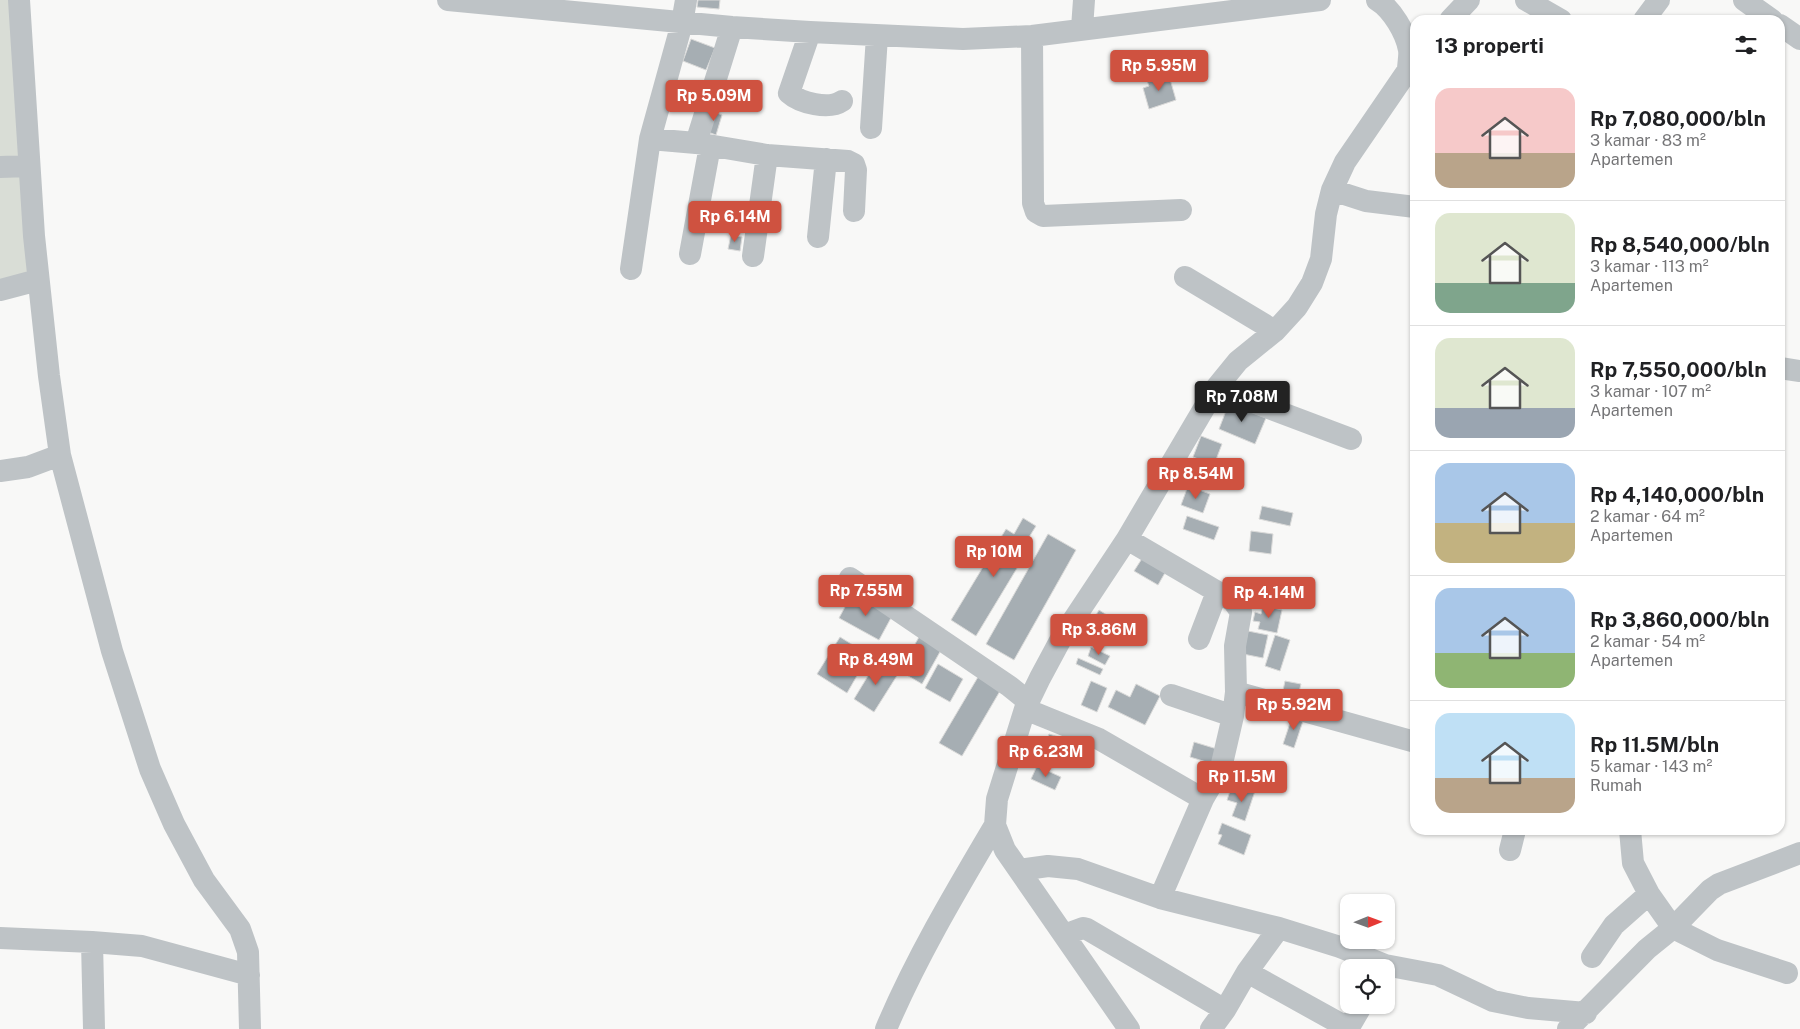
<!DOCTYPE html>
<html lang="id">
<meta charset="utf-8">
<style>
body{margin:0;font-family:"Public Sans",sans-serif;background:#f6f6f6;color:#202124;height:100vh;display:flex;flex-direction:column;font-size:19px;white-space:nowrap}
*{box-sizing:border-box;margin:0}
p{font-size:16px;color:#757577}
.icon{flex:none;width:28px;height:28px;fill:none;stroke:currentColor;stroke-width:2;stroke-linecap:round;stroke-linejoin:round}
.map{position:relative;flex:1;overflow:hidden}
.side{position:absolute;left:1410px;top:15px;width:375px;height:820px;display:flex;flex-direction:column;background:#fff;border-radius:15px;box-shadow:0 1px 4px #0004}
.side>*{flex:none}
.needle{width:32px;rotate:89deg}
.controls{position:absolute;left:1340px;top:894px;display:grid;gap:10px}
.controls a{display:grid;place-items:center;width:55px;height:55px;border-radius:10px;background:#fff;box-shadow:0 1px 4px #0004;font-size:25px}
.price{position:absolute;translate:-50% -42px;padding:0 11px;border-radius:5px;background:#cf5240;color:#fff;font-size:16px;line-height:32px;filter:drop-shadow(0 1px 2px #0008)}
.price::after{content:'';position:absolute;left:50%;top:30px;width:15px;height:11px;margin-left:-8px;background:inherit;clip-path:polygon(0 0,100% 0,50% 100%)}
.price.active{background:#222;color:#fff}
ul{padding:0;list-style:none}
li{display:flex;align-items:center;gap:15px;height:125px;padding:0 25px}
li+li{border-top:1px solid #e0e0e0}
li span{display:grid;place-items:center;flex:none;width:140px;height:100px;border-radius:15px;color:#555}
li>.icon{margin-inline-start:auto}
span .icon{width:60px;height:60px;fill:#fffc;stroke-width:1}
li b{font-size:21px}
h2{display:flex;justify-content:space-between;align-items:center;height:60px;padding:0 25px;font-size:21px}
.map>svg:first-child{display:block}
.green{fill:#d9ddd6}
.building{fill:#a6aeb3;stroke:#dadad9}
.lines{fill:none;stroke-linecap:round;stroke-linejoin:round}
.minor{stroke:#bec3c6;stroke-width:22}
</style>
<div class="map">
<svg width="1800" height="1029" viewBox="0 0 1800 1029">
<rect width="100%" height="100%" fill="#f8f8f7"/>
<!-- green -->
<path class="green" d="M0 0H13L29 275 0 281Z"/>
<!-- building -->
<path class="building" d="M698 0H720L719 9 697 7Z
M691 39 715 48 706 70 683 61Z
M1158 75 1160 82 1170 79 1176 100 1149 109 1143 88 1149 86 1146 78Z
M709 110 722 115 716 135 708 132Z
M731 235 742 237 740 251 728 249Z
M1229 403 1266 418 1255 444 1219 429Z
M1201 436 1222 444 1214 465 1193 457Z
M1188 486 1210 494 1203 513 1181 505Z
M1262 506 1293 513 1290 526 1259 519Z
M1187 516 1219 527 1214 540 1183 529Z
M1023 518 1036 526 1026 542 1031 545 976 636 951 620 1006 529 1014 534Z
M1251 531 1273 534 1271 554 1249 551Z
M1048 534 1076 550 1014 660 986 644Z
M1143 557 1166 571 1158 585 1134 571Z
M852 594 892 616 879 640 839 618Z
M1263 606 1282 610 1277 633 1258 629 1260 622 1253 621 1255 612 1261 614Z
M1099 610 1124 626 1116 638 1092 622Z
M1248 631 1268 635 1263 658 1243 654Z
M1275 635 1290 640 1280 671 1265 666Z
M840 637 869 655 847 693 817 674Z
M919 637 941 650 922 684 900 671Z
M1091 647 1110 656 1105 665 1088 656Z
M1078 658 1103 669 1100 675 1076 664Z
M877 661 898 674 874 712 854 699Z
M938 664 963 679 950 702 925 688Z
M978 677 1000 691 962 756 939 743Z
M1091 681 1107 688 1097 712 1081 705Z
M1285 681 1301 684 1296 704 1281 700Z
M1136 684 1160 696 1145 725 1108 707 1116 690 1130 697Z
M1293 714 1304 718 1294 748 1283 744Z
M1049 734 1068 740 1060 766 1040 759Z
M1194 742 1217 749 1213 764 1190 757Z
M1037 766 1061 777 1055 790 1031 779Z
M1242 787 1255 791 1245 821 1232 816 1237 803 1227 800 1230 791 1240 794Z
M1222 823 1251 835 1244 855 1218 844 1222 835 1218 834Z"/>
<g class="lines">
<!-- minor -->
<path class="minor" d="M19 0 34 236 49 376 60 455 112 651 150 769 174 824 204 880 240 929 248 952 250 1029
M448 0 732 27 810 32 963 39 1032 36 1320 0
M1526 0 1561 20
M1744 0 1772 20
M1450 20 1469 0
M1644 20 1659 0
M1780 25 1800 39
M732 27 696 143 767 155 848 161 854 164 856 170 854 211
M1082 28 1084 0
M810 32 789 93C800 103 829 110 842 101
M1032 36 1033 203 1036 212 1043 216 1181 210
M871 128 877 36
M650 139 696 143
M0 167 29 166
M1332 190 1366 201 1415 207
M818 237 826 159
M690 254 710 146
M753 256 767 155
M631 269 650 139 682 23 686 0
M1185 277 1275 331
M0 290 38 280
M1780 368 1800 371
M1216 388 1351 439
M0 471 28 467 60 455
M1127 539 1233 601 1241 612 1235 646 1236 692 1233 716 1221 768 1203 799 1160 898
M850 578 1009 686 1029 702
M1199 639 1217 592
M1236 692 1415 742
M1171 695 1233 716
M1025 709 1099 739 1203 799
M1630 830 1633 863 1649 894 1673 928 1717 950 1787 973
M1510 850 1515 830
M1019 870 1048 866 1078 869 1160 898 1279 928
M1064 935 1083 928 1087 929 1225 1010
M0 938 92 942 142 946 249 975
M92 942 94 1029
M1592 957 1614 925 1649 894
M1383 968 1385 965 1438 975 1493 1001 1528 1008 1586 1013
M1247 972 1348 1028
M886 1029C916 958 956 891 995 825
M1129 1029 1005 850 995 825 997 799 1025 709 1040 678 1062 637 1127 539 1216 388 1238 361 1275 331 1297 307 1312 283 1321 259 1326 214 1332 190 1345 162 1408 70C1408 63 1410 56 1409 50 1406 33 1392 9 1377 0
M1211 1029 1225 1010 1247 972 1279 928 1340 947 1385 965
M1348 1029 1362 1005
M1568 1029 1647 949 1673 928 1710 890 1719 884 1800 853"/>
</g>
</svg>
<div class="controls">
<a><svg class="needle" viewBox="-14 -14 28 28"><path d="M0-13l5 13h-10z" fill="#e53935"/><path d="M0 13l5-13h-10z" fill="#757577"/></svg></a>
<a><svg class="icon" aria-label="locate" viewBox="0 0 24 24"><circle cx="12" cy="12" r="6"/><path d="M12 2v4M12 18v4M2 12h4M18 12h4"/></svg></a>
</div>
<b class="price" style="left:1159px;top:92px">Rp 5.95M</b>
<b class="price" style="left:714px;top:122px">Rp 5.09M</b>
<b class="price" style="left:735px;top:243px">Rp 6.14M</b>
<b class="price active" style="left:1242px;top:423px">Rp 7.08M</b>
<b class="price" style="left:1196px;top:500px">Rp 8.54M</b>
<b class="price" style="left:994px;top:578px">Rp 10M</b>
<b class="price" style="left:866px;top:617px">Rp 7.55M</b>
<b class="price" style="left:1269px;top:619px">Rp 4.14M</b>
<b class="price" style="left:1099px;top:656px">Rp 3.86M</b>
<b class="price" style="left:876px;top:686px">Rp 8.49M</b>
<b class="price" style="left:1294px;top:731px">Rp 5.92M</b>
<b class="price" style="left:1046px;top:778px">Rp 6.23M</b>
<b class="price" style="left:1242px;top:803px">Rp 11.5M</b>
<section class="side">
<h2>13 properti<svg class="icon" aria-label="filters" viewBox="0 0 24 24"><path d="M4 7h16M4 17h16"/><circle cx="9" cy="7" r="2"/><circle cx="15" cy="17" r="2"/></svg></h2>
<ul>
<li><span style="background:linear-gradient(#f6c9c9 65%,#b9a48a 0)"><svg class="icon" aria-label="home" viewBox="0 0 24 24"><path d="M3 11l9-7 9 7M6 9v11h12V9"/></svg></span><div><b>Rp 7,080,000/bln</b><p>3 kamar · 83 m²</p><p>Apartemen</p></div></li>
<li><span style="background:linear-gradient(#dfe7d0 70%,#7fa58c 0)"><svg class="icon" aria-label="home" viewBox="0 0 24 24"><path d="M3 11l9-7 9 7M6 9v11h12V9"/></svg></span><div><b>Rp 8,540,000/bln</b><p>3 kamar · 113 m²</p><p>Apartemen</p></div></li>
<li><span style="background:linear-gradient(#dfe7d0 70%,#9aa5b1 0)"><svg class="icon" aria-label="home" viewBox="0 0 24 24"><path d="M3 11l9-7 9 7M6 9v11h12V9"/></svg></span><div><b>Rp 7,550,000/bln</b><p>3 kamar · 107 m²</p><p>Apartemen</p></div></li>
<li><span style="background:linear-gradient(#a9c7e8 60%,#c2b280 0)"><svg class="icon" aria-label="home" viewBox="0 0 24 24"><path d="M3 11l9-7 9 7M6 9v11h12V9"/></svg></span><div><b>Rp 4,140,000/bln</b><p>2 kamar · 64 m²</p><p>Apartemen</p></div></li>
<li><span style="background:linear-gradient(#a9c7e8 65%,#8fb573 0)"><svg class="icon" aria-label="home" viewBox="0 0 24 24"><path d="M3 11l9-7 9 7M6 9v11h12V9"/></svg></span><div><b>Rp 3,860,000/bln</b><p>2 kamar · 54 m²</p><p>Apartemen</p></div></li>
<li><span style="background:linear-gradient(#bfe0f5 65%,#b9a48a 0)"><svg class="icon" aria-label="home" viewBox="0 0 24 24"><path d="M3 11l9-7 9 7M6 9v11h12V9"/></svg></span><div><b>Rp 11.5M/bln</b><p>5 kamar · 143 m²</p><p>Rumah</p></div></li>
</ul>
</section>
</div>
